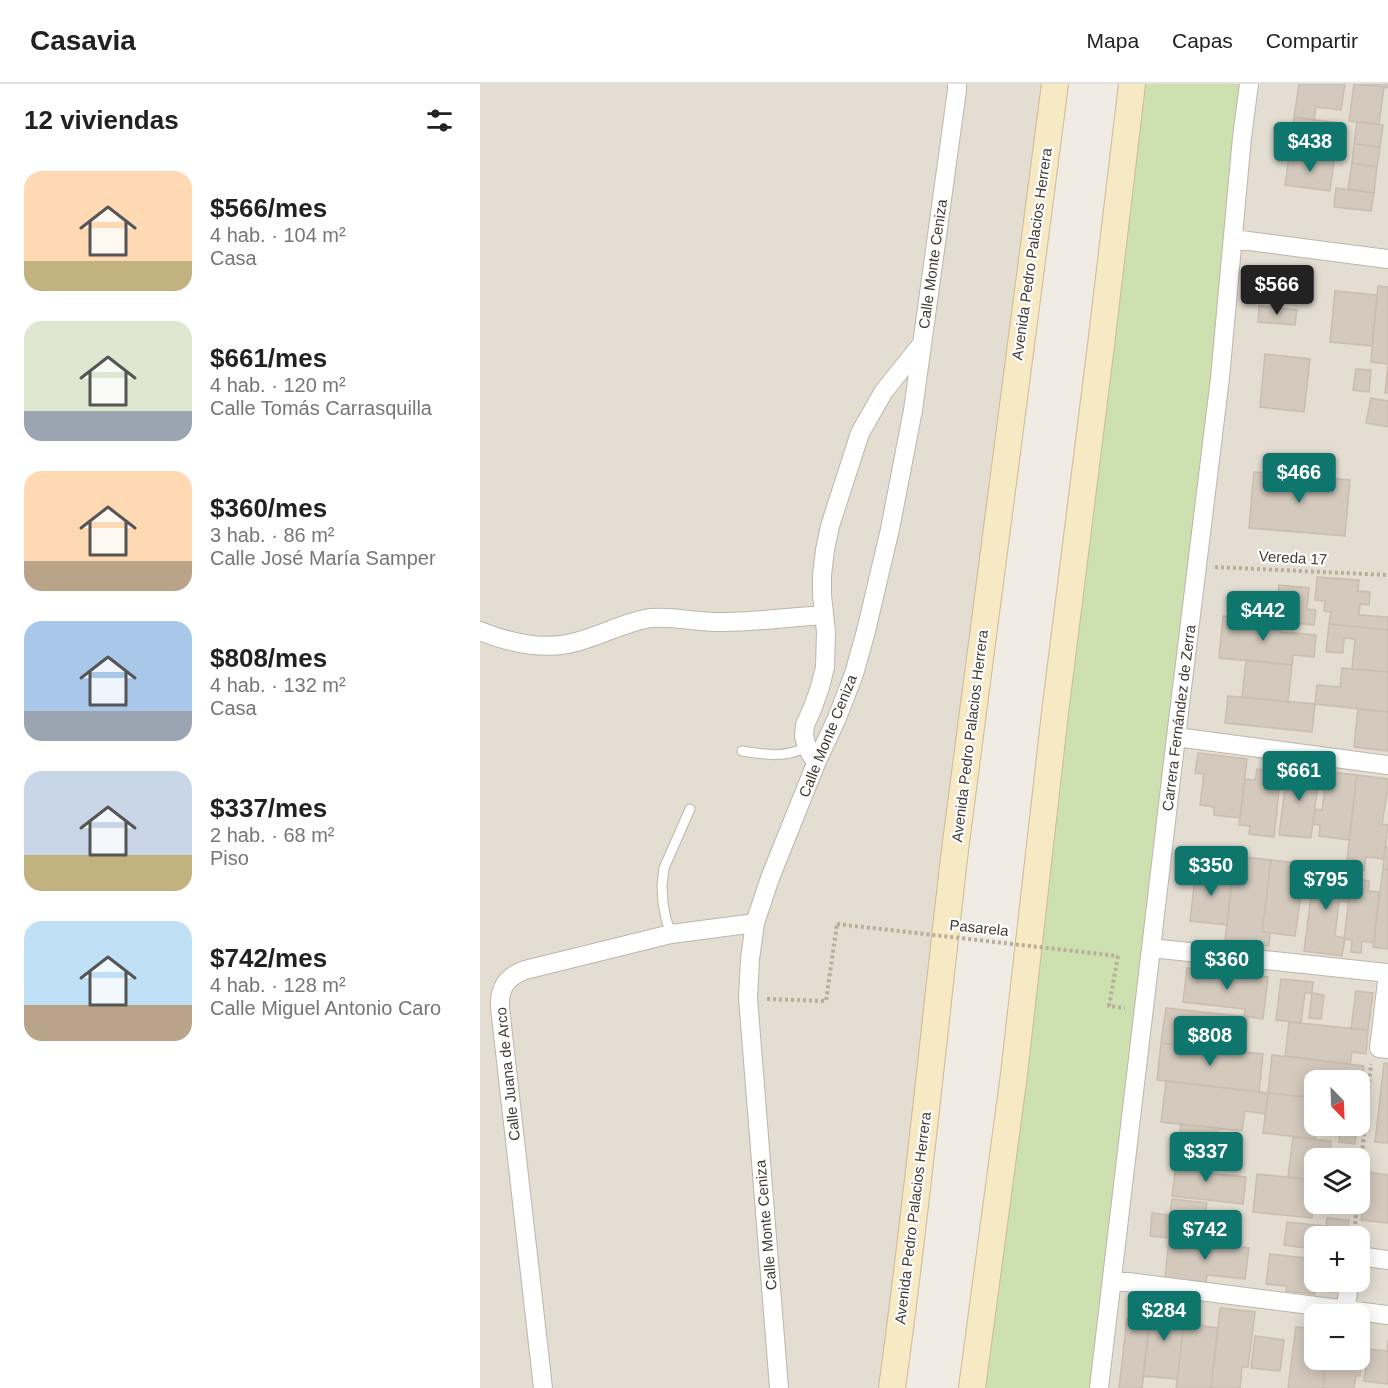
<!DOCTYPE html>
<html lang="es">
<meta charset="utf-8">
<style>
body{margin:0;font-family:Helvetica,sans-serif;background:#f6f6f6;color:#222;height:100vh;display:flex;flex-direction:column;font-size:22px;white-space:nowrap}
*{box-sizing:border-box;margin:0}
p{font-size:20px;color:#767676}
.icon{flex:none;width:33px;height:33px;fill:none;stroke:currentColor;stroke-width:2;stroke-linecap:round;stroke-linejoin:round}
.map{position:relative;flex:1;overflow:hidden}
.drawer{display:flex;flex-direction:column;background:#fff;width:480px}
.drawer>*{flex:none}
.needle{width:39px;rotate:157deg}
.buttons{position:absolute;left:824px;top:986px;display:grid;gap:12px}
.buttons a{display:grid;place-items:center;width:66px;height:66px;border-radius:12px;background:#fff;box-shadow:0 3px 15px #0003;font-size:30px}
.price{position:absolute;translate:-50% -51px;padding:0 14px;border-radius:6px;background:#0f766e;color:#fff;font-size:20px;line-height:39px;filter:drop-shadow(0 2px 3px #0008)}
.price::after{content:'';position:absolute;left:50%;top:36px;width:18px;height:14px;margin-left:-9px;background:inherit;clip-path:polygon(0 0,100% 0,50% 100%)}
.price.current{background:#222;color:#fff}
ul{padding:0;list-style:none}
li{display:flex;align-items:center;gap:18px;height:150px;padding:0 24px}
li span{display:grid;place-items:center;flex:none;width:168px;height:120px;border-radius:18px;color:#555}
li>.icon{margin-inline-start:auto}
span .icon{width:72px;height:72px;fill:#fffc;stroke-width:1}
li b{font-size:26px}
h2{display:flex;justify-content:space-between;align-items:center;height:72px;padding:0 24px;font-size:26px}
header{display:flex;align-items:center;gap:36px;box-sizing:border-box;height:84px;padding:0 30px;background:#fff;border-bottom:2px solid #e0e0e0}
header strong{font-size:28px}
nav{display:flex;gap:33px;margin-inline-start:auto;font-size:21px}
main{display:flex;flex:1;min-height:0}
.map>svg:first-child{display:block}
.residential{fill:#e3ddd2;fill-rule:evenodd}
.green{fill:#cde0b0}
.building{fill:#d3c9bd;stroke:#cabdae;stroke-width:1.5}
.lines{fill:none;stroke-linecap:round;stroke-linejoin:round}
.service-casing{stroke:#bdb5aa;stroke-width:11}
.minor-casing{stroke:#bdb5aa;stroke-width:20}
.secondary-casing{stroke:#cbbb97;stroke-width:28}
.path{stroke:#baad9a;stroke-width:4;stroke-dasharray:3 3;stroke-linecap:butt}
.service{stroke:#fff;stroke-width:9}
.minor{stroke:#fff;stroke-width:18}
.secondary{stroke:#f8e9c5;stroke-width:26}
.path-bridge{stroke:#baad9a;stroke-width:4;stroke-dasharray:3 3;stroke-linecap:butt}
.labels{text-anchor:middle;stroke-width:4.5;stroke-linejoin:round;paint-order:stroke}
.street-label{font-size:15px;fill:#413b34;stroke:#fff}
</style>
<header>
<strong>Casavia</strong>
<nav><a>Mapa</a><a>Capas</a><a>Compartir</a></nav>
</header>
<main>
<section class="drawer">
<h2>12 viviendas<svg class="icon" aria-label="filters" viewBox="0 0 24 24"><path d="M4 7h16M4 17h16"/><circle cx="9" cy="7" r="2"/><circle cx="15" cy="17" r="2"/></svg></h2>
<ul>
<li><span style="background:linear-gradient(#ffd9b3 75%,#c2b280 0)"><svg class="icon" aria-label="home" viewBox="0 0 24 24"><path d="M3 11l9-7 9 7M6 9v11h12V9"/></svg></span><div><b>$566/mes</b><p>4 hab. · 104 m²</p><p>Casa</p></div></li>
<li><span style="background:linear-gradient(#dfe7d0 75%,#9aa5b1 0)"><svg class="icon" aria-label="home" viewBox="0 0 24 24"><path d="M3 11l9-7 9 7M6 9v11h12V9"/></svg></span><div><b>$661/mes</b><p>4 hab. · 120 m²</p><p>Calle Tomás Carrasquilla</p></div></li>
<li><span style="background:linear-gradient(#ffd9b3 75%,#b9a48a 0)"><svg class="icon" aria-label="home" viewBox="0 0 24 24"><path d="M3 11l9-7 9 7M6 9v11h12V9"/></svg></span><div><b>$360/mes</b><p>3 hab. · 86 m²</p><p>Calle José María Samper</p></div></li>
<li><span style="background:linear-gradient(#a9c7e8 75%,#9aa5b1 0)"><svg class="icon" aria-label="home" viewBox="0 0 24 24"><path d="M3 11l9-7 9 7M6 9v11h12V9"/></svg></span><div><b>$808/mes</b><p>4 hab. · 132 m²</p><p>Casa</p></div></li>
<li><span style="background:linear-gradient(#c9d6e8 70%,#c2b280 0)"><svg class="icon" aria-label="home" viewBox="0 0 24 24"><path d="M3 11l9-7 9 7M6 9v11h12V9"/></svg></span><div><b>$337/mes</b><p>2 hab. · 68 m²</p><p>Piso</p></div></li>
<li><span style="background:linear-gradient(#bfe0f5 70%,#b9a48a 0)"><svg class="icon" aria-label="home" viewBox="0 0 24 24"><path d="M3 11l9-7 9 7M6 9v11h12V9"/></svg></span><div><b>$742/mes</b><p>4 hab. · 128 m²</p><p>Calle Miguel Antonio Caro</p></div></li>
</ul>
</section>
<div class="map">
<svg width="908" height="1304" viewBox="0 0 908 1304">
<rect width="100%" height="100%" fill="#f0ebe3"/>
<!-- residential -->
<path class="residential" d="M0 0H571L411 1304H0Z
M769 0H908V1304H619ZM834 996H879V1041H834ZM834 1074H879V1119H834ZM834 1152H879V1197H834ZM834 1230H879V1275H834Z"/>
<!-- green -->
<path class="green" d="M652 0H769L619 1304H492Z"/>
<!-- building -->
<path class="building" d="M819 0H865L861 26 836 23 834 36 814 33Z
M874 0 904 3 899 40 869 37Z
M880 0H908V4L904 3Z
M814 33 859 39 854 77 809 72Z
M877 38 903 41 900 63 874 60Z
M874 60 900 63 897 83 872 79Z
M809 72 854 77 850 107 805 101Z
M872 79 897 83 894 109 868 105Z
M856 104 894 109 891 127 854 123Z
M898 202 908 203V280L891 278Z
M855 207 897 211 892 262 850 258Z
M779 222 817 226 815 241 778 238Z
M785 270 830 275 824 328 780 323Z
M908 280V309H905Z
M876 285 891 286 889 308 873 306Z
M891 314 908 317V343L886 339Z
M774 388 870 396 865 452 769 444Z
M837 493 879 496 878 507 890 508 889 521 880 520 879 531 908 533V546L849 540 851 528 844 527 845 517 835 516Z
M799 501 829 504 827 525 836 526 834 541 802 538 803 533 796 532Z
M743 532 802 538 801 548 836 551 834 573 813 571 812 581 739 574Z
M849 540 908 546V588L872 585 875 555 864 554 863 569 846 568Z
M766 576 812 581 808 618 762 613Z
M862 584 908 588V628L835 620 837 601 860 603Z
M748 612 835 620 832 648 745 639Z
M878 625 908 628V667L874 663Z
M718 669 767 675 760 734 734 731V723L720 721 724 690 715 689Z
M808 681 840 685 831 754 799 751Z
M777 685 801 688 794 753 769 750 770 742 759 741 765 695 775 696Z
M847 688 877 691 869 756 839 752 840 741 833 740 835 725 842 726Z
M877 691 908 695V709H907L902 740 908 741 904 775 886 773 884 787 866 784Z
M905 762 908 763V786L903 785Z
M755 772 791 776 782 848 790 849 789 862 745 856Z
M791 776 835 781 832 805 822 804 815 852 782 848Z
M835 781 863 784 862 794 872 795 869 818 859 817 855 852 865 854 862 872 824 867Z
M716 785 753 789 747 841 710 837Z
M903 785 908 786V865L893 863Z
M877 795 889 797 888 807 899 808 894 859 882 857 881 869 871 868 872 856 864 855 870 805H876Z
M707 884 788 893 783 935 764 932 765 925 703 918Z
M801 895 833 898 832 909H825L821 939 796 936Z
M876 907 893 909 888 946 871 945Z
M832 909 844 911 841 935 829 934Z
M686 924 768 933 764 968 681 959Z
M809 938 888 946 886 970 872 968 870 980 805 972Z
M681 959 783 970 779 1008 677 996Z
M792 971 884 982 880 1019 879 996H834V1014L788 1009Z
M904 979 908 980V1059L895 1058Z
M686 997 788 1009 785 1030 765 1027 762 1047 681 1038Z
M788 1009 834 1014V1041H877L875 1060 859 1058 860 1052 836 1049 835 1055 783 1049Z
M701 1040 738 1044 734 1077 697 1073Z
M813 1053 851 1057 849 1074H834V1096L808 1093Z
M697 1073 726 1077 725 1089 766 1093 763 1120 692 1112Z
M887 1088 908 1091V1139L881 1136Z
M777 1090 834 1096V1119H854L853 1130 833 1127 832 1134 773 1128Z
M692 1115 727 1119 723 1147 749 1151 748 1161 722 1158 723 1150 690 1147 689 1154 670 1152 672 1129 690 1131Z
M847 1134 869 1136 867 1152H834V1165L804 1161 807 1138 846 1142Z
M689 1154 769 1164 765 1195 727 1191 726 1198 685 1194Z
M790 1170 834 1175V1197H855L854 1208 835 1206V1210L806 1207 807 1202 786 1200Z
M672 1217 699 1220 696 1239 704 1240 697 1295 663 1292Z
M740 1224 775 1228 768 1283H762L760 1304H731Z
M647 1234 670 1237 662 1304H639Z
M704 1240 738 1244 731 1304H696Z
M816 1243 834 1245V1275H846L843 1304H808Z
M775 1252 804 1256 800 1287 771 1284Z
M908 1256V1300L884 1297 888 1265 907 1267Z
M879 1264H883L880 1292H876L874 1304H843L846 1275H879Z"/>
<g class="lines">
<defs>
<path id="service" d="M262 667C286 671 305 674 327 663
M191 850 186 835 183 819 182 801 184 784 210 725"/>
<path id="minor" d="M753 155 908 175
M0 547C35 561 70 568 106 555 128 548 149 537 171 534 196 532 219 539 244 538 277 538 311 533 344 531
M696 653 908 681
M337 677 331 671 327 663 324 652 325 641 333 623 340 603 345 583 346 548 342 511V491L345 466 350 442 380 349 404 307 441 261
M671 864 908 889 899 964 908 965
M879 1172 908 1176
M632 1196 908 1231
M866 1225 869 1197
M63 1304 20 924C19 904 26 893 45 886L191 850 275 839
M299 1304 268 914 270 875 275 839 290 794 337 677 357 634 374 590 386 547 410 445 433 326 477 6V0
M619 1304 696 653 740 294 762 53 769 0"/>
<path id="secondary" d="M412 1304C437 1125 454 945 475 766 506 510 541 255 575 0
M492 1304 534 990 575 629 621 261 652 0"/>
</defs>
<!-- service casing -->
<use href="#service" class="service-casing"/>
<!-- minor casing -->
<use href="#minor" class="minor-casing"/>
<!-- secondary casing -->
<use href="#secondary" class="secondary-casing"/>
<!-- path -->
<path class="path" d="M735 483 908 491
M638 872 629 922 645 924
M287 915 346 917 357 840
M879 1100 891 980
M874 1152 877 1119"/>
<!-- service -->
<use href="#service" class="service"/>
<!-- minor -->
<use href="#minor" class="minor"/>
<!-- secondary -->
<use href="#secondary" class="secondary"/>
<!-- path-bridge -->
<path class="path-bridge" d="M357 840 638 872"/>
</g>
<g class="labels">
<!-- street labels -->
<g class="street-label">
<text transform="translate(552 170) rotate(-82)" y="5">Avenida Pedro Palacios Herrera</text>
<text transform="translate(453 180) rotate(-82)" y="5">Calle Monte Ceniza</text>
<text transform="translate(813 474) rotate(3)" y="5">Vereda 17</text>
<text transform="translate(699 634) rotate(-83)" y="5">Carrera Fernández de Zerra</text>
<text transform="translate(348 652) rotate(-68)" y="5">Calle Monte Ceniza</text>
<text transform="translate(490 652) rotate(-83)" y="5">Avenida Pedro Palacios Herrera</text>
<text transform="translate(499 844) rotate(6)" y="5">Pasarela</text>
<text transform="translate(28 990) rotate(-96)" y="5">Calle Juana de Arco</text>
<text transform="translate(433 1134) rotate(-83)" y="5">Avenida Pedro Palacios Herrera</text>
<text transform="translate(286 1141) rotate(-95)" y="5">Calle Monte Ceniza</text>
</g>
</g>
</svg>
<div class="buttons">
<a><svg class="needle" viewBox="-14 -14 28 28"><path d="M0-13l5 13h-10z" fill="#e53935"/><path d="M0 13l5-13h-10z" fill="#767676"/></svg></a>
<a><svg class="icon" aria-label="layers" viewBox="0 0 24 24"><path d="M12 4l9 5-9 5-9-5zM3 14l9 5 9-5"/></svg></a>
<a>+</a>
<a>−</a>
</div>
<b class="price" style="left:830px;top:89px">$438</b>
<b class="price current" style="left:797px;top:232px">$566</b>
<b class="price" style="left:819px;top:420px">$466</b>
<b class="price" style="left:783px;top:558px">$442</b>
<b class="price" style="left:819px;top:718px">$661</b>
<b class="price" style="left:731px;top:813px">$350</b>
<b class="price" style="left:846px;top:827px">$795</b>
<b class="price" style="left:747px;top:907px">$360</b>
<b class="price" style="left:730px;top:983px">$808</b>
<b class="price" style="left:726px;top:1099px">$337</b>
<b class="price" style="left:725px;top:1177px">$742</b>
<b class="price" style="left:684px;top:1258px">$284</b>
</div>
</main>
